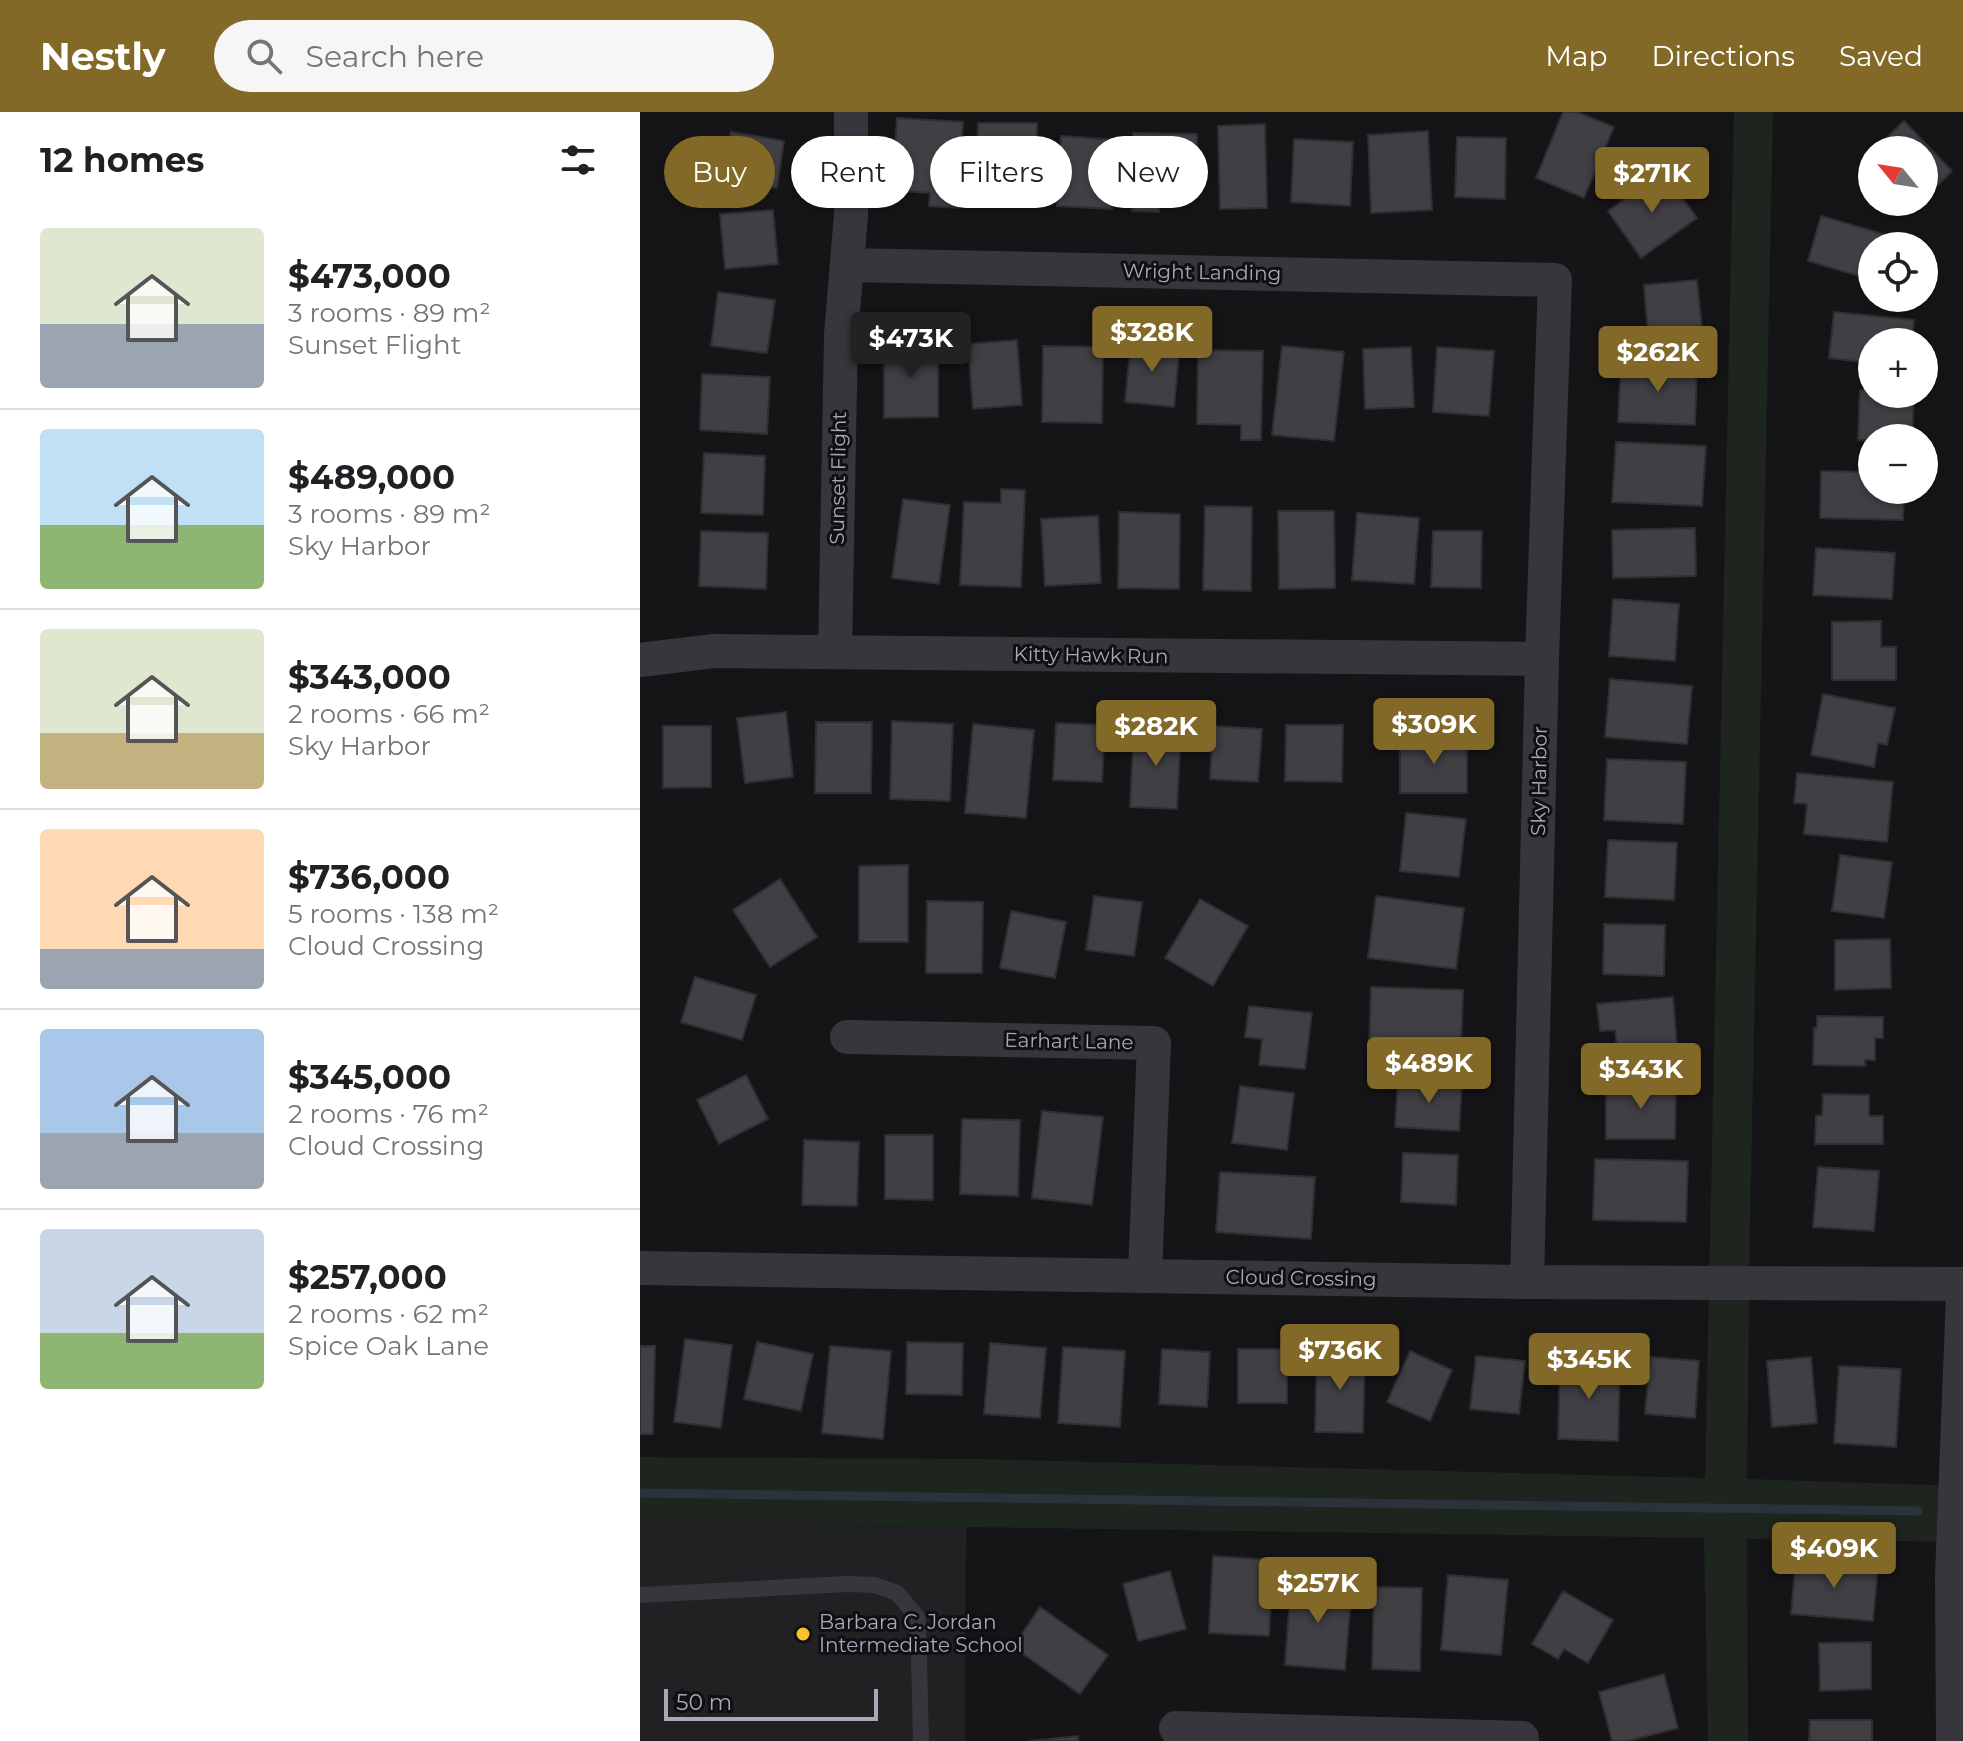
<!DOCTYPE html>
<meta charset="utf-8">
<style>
body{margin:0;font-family:Montserrat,sans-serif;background:#f6f6f6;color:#202124;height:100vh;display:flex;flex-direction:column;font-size:30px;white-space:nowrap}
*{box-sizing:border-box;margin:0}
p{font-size:26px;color:#757577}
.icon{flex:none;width:44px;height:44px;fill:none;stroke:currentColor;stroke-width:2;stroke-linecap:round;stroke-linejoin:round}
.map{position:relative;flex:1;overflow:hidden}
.side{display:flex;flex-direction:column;background:#fff;width:640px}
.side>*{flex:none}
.banner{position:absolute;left:24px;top:24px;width:760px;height:72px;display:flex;gap:16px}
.needle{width:52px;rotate:300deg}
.buttons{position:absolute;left:1218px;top:24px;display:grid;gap:16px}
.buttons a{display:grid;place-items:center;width:80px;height:80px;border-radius:50%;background:#fff;box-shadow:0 2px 6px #0004;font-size:40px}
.scale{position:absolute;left:24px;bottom:20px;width:214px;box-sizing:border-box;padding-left:8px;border:4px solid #a6aab8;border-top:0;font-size:22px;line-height:28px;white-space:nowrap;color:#a6aab8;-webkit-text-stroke:6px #101012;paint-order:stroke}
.price{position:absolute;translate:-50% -68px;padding:0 18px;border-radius:8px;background:#826927;color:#fff;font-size:26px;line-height:52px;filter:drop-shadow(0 2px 4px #0008)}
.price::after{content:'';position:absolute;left:50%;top:48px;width:24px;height:18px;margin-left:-12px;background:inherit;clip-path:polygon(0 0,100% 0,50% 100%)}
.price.on{background:#222;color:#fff}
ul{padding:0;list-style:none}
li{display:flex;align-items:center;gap:24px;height:200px;padding:0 40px}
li+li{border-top:2px solid #e0e0e0}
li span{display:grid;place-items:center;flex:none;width:224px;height:160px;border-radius:8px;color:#555}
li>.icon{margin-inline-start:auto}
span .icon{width:96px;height:96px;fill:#fffc;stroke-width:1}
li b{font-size:34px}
h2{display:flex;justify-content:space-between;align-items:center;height:96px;padding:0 40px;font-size:34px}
.chip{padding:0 28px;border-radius:36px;background:#fff;box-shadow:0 2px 6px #0004;font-size:28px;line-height:72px}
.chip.on{background:#826927;color:#fff}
header{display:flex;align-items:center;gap:48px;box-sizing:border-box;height:112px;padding:0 40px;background:#826927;color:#fff}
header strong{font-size:38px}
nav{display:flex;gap:44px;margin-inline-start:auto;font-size:28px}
.search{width:560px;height:72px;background:#f6f6f6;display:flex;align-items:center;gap:20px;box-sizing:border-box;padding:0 28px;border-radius:44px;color:#757577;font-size:30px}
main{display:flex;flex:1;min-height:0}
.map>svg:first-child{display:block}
.built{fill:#212124}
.green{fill:#1d251e}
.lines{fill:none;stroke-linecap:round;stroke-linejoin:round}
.stream{stroke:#2a333b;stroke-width:9}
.building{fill:#3f3f44;stroke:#2f2f33;stroke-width:2}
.service{stroke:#36363c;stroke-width:16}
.minor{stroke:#36363c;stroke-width:34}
.poi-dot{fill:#f9c12b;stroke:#101012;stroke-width:3}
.labels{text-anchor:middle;stroke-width:6;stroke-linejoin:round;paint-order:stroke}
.street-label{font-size:20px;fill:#a6aab8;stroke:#101012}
.poi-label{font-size:20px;fill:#a6aab8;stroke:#101012;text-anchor:start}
</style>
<header>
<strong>Nestly</strong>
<div class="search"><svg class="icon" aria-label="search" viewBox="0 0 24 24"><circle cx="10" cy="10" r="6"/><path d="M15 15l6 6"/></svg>Search here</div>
<nav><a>Map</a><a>Directions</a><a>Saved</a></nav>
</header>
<main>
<section class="side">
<h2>12 homes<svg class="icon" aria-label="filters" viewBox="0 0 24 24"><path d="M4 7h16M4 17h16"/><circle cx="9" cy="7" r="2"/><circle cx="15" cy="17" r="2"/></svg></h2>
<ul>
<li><span style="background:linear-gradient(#dfe7d0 60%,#9aa5b1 0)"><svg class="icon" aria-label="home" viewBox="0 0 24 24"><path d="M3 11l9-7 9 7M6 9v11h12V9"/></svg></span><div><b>$473,000</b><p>3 rooms · 89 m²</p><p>Sunset Flight</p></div></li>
<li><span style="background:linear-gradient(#bfe0f5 60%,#8fb573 0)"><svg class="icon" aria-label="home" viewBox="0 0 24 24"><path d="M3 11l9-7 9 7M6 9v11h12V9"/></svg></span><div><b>$489,000</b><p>3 rooms · 89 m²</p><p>Sky Harbor</p></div></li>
<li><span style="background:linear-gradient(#dfe7d0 65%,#c2b280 0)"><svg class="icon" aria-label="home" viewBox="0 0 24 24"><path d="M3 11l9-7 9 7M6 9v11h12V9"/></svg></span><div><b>$343,000</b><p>2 rooms · 66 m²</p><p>Sky Harbor</p></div></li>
<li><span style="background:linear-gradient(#ffd9b3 75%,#9aa5b1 0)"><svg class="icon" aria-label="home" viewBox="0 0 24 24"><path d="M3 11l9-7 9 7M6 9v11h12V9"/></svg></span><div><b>$736,000</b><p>5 rooms · 138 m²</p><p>Cloud Crossing</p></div></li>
<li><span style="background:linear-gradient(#a9c7e8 65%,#9aa5b1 0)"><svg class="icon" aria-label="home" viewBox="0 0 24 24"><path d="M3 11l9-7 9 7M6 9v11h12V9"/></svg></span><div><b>$345,000</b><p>2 rooms · 76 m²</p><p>Cloud Crossing</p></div></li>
<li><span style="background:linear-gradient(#c9d6e8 65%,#8fb573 0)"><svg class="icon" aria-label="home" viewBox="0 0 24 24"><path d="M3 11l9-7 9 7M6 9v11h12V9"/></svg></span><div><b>$257,000</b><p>2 rooms · 62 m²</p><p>Spice Oak Lane</p></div></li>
</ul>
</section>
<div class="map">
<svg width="1323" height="1629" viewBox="0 0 1323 1629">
<rect width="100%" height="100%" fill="#151517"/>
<!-- built -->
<path class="built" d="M0 1413 326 1415 325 1629H0Z"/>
<!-- green -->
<path class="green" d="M1094 0H1133L1110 1112 1107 1367 1323 1374V1430L1107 1427 1108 1629H1068L1064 1426 326 1415 0 1413V1345L342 1347 1065 1366Z"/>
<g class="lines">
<!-- stream -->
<path class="stream" d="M0 1381 1278 1399"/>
</g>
<!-- building -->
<path class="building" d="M923 0H937L974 15 944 86 896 66Z
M257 6 323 10 318 96 289 94 290 81 252 78Z
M1264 9 1312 59 1292 79 1284 70V38H1234Z
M338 11H397L395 93H336Z
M625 12 627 96 580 97 578 14Z
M788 19 792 98 731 101 728 23Z
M91 20 144 29 137 76 83 67Z
M493 21 557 22 556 81H519V100L492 99Z
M421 24 477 28 472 97 417 94Z
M817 25 866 26 865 87 815 85Z
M654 27 713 30 710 94 651 90Z
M1232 40V60L1222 49Z
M1023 59 1057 106 1001 146 968 99Z
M133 98 138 152 85 157 80 102Z
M1181 104 1260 127 1258 134H1232V168L1168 149Z
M1057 168 1062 217 1008 222 1004 173Z
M78 180 135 188 127 241 71 234Z
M1194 200 1274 208 1272 230H1232V251L1189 246Z
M377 228 382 293 333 297 328 232Z
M298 229V305L244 306V230Z
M491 229 540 234 534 295 485 290Z
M403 234 463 235 462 311 402 310Z
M642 234 704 240 694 329 632 323Z
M771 235 774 295 725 297 723 237Z
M797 235 854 239 849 304 793 300Z
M558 238 623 239 621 328H601V313L557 312Z
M981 251 1057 254 1055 313 978 310Z
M62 262 130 265 127 322 60 318Z
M1220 278H1232V282H1274L1272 326H1232V328H1218Z
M976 330 1066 334 1062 394 972 390Z
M64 341 125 344 123 403 61 401Z
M1181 359 1232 360V378H1264L1263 408 1180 406Z
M361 377 385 378 381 475 320 473 324 390 361 391Z
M263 387 310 393 299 472 252 466Z
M565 394 612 395 611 479 563 478Z
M638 399H694L695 476 639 477Z
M479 400 540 402 539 477 478 476Z
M717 401 779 406 774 472 712 468Z
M458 404 461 471 405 474 401 407Z
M1055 416 1056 464 973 466 972 418Z
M61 419 128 421 126 477 59 474Z
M793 419H842L841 476 791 475Z
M1176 436 1255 441 1252 487 1173 483Z
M973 487 1039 492 1035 549 969 544Z
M1241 509V535H1256V568H1192V510Z
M970 567 1052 574 1047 632 965 625Z
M1183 582 1255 596 1247 633 1238 631 1234 655 1171 643Z
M146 600 153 665 105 671 97 606Z
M252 609 313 612 310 689 250 687Z
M176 610H232L231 681H175Z
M416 611 465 613 462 670 413 668Z
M333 612 394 618 386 706 325 701Z
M646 613H703L702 670 645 669Z
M23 614H71V675L23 676Z
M573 614 622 617 618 670 570 667Z
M494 615 541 617 537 697 490 695Z
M760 626H827V681H760Z
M967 647 1046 650 1043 712 964 708Z
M1157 661 1253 670 1247 730 1164 722 1167 692 1154 691Z
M766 701 826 707 819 765 760 759Z
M968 728 1037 731 1034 788 965 785Z
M1200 743 1252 750 1244 806 1192 799Z
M268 753V830H219V754Z
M140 767 177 825 130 855 93 798Z
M454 784 502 790 494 844 446 838Z
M736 784 824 796 816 857 728 846Z
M560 787 608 814 573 874 525 846Z
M287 789 343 790 342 861H286Z
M371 799 426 810 415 866 360 856Z
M964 812 1025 813 1024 864 963 862Z
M1250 827 1251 876 1195 878V828Z
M55 865 116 883 102 928 41 910Z
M731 875 823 878 821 940 729 937Z
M1033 885 1038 946 979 952 975 918 960 919 957 892Z
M609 894 672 901 665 957 619 953 622 927 605 925Z
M1177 904 1243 905V926H1235V948H1225V954L1173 953 1174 916H1177Z
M106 963 128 1007 79 1032 57 988Z
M758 968 822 971 819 1019 755 1015Z
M1036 970 1035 1027H966V971Z
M600 974 654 981 647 1038 592 1031Z
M1183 982 1229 983V1004H1243V1032H1175L1176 1004 1182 1003Z
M402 999 463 1005 452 1093 392 1086Z
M322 1007 380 1008 378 1084 320 1082Z
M245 1023H293V1088L245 1087Z
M164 1028 219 1030 217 1094 162 1093Z
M763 1041 818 1043 816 1093 761 1090Z
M955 1047 1048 1049 1046 1110 953 1108Z
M1178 1055 1239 1059 1234 1119 1173 1115Z
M580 1060 675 1065 671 1127 576 1120Z
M45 1227 92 1233 81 1316 34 1310Z
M117 1230 173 1242 161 1299 104 1287Z
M267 1230 323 1231 322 1283 266 1282Z
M350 1231 406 1236 400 1306 344 1302Z
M0 1234H15L13 1322H0Z
M190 1234 251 1239 243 1327 182 1321Z
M423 1235 485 1239 480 1315 418 1311Z
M522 1237 570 1240 567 1295 519 1292Z
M598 1237H647V1291H598Z
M677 1239 725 1240 723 1321 675 1320Z
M770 1239 812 1258 790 1309 747 1290Z
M836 1244 885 1249 879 1302 830 1297Z
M1010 1245 1059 1249 1055 1306 1005 1302Z
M1171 1245 1177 1311 1132 1315 1127 1249Z
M920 1250 980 1251 978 1329 918 1327Z
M1199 1254 1261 1257 1256 1335 1194 1331Z
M573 1444 633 1448 629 1524 569 1521Z
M1156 1446 1238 1454 1233 1509 1151 1502Z
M530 1459 546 1517 498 1529 483 1472Z
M808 1463 868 1468 861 1543 801 1538Z
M651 1469 712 1474 705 1558 645 1553Z
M734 1475 782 1476 780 1559 732 1557Z
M923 1479 973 1508 948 1551 924 1537 918 1547 892 1532Z
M400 1495 468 1543 440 1582 373 1535Z
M1231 1530V1577L1180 1579 1179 1531Z
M1024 1562 1038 1616 988 1629H972L959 1580Z
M1170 1608H1232V1629H1169Z
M438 1624V1629H389Z"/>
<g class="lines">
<!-- service -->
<path class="service" d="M0 1483 207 1472 235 1473 257 1481 278 1506 281 1629"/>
<!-- minor -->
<path class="minor" d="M208 153 915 168 902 547 887 1170
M195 540 201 223 211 103V0
M0 548 74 539 902 547
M207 925 514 931 505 1163
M0 1156 887 1170 1323 1172
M536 1616 882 1626V1629
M1313 1629 1312 1464 1323 1183"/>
</g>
<!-- markers -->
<circle class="poi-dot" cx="163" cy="1522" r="8"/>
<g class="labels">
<!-- street labels -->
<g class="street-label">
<text transform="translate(562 160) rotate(1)" y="7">Wright Landing</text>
<text transform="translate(198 366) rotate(-89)" y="7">Sunset Flight</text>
<text transform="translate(451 543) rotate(1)" y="7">Kitty Hawk Run</text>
<text transform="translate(899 669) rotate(-89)" y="7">Sky Harbor</text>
<text transform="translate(429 929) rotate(1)" y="7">Earhart Lane</text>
<text transform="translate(661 1166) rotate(1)" y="7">Cloud Crossing</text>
</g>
<!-- poi labels -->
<g class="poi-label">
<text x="179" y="1517">Barbara C. Jordan<tspan x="179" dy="23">Intermediate School</tspan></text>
</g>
</g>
</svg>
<div class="buttons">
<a><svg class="needle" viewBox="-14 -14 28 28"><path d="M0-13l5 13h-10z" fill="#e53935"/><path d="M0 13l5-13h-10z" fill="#757577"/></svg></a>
<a><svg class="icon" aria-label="locate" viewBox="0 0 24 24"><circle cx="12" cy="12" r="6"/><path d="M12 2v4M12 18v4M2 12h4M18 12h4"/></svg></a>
<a>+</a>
<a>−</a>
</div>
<div class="scale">50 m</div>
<b class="price" style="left:1012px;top:103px">$271K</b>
<b class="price" style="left:512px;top:262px">$328K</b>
<b class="price on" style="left:271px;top:268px">$473K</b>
<b class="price" style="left:1018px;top:282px">$262K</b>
<b class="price" style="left:794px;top:654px">$309K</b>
<b class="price" style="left:516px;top:656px">$282K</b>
<b class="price" style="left:789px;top:993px">$489K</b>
<b class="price" style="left:1001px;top:999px">$343K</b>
<b class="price" style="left:700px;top:1280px">$736K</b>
<b class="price" style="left:949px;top:1289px">$345K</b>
<b class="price" style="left:1194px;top:1478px">$409K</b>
<b class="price" style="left:678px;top:1513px">$257K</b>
<div class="banner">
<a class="chip on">Buy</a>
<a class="chip">Rent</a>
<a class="chip">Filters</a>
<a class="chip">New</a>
</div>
</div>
</main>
